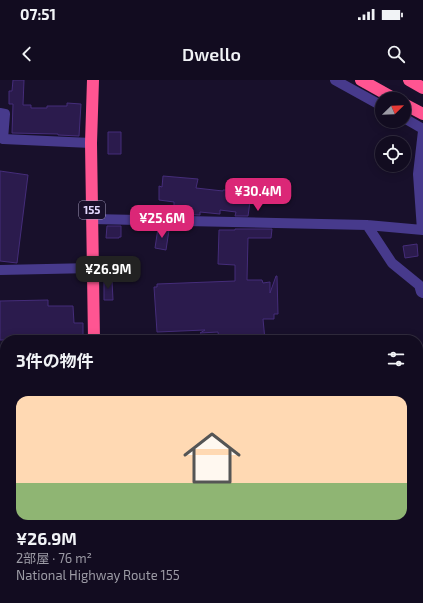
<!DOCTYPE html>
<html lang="ja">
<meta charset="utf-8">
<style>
body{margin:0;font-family:"Exo 2","Noto Sans JP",sans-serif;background:#1f1a2d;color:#f1f3f6;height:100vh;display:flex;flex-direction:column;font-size:15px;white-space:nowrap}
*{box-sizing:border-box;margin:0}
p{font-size:13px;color:#9c9ba5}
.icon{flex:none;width:22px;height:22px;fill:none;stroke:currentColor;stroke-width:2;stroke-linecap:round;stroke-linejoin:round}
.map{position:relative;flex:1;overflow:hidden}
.side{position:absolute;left:0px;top:255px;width:423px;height:268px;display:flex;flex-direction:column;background:#120c20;border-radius:16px 16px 0 0;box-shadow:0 2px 10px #0003,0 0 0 1px #312c3e}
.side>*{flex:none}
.needle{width:26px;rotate:67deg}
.controls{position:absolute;left:375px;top:12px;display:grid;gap:8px}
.controls a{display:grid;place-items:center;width:36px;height:36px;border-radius:50%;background:#120c20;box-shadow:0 2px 10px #0003,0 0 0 1px #312c3e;font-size:20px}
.price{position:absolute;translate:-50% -34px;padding:0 9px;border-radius:8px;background:#db2777;color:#fff;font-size:13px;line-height:26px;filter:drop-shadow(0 1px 2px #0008)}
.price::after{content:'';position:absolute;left:50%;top:24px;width:12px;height:9px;margin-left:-6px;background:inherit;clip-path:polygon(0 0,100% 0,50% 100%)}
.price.current{background:#222;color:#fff}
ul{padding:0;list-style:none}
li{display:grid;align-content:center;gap:8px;height:212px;padding:0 16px}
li+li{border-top:1px solid #312c3e}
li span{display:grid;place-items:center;height:124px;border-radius:12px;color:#555}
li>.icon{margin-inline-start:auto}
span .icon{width:72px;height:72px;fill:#fffc;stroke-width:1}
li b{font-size:17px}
h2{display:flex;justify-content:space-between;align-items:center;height:48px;padding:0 16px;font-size:17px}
.status{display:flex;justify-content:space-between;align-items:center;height:28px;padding:0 20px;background:#120c20;direction:ltr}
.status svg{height:11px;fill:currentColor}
header{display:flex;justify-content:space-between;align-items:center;height:52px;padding:0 16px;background:#120c20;font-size:18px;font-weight:600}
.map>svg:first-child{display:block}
.building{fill:#2b1b4d;stroke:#452d7a}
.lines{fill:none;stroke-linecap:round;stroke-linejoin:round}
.minor{stroke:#473a8c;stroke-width:10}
.highway{stroke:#ff5592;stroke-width:12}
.labels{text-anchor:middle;stroke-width:3;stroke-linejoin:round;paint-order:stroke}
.shield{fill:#18102b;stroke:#a69dbf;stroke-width:1}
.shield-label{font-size:11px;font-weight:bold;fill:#e3daff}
</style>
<div class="status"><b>07:51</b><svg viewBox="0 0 49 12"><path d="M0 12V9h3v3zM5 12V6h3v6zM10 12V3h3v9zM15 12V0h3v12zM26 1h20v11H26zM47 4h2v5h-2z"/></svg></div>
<header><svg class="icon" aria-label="back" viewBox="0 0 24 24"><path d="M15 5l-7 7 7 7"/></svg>Dwello<svg class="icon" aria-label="search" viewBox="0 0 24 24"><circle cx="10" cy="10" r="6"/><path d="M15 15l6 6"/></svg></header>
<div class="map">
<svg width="423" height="523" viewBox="0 0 423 523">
<rect width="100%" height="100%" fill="#18102b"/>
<!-- building -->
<path class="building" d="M13 0H24L23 25H31V28H47V26H67V23L81 24 79 56 58 55V54L12 53 13 24H9V11H12Z
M108 52H121V74H108Z
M0 91 28 95 17 183 0 181Z
M163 96 198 99 196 108 223 111V110H226L227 104 252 108 248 136H235L236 132 220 130V134L200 132V135L174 134V122L159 120V106L162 107Z
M107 146H121V157H119V158H106Z
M158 148 169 150 166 170 155 168Z
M235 149H272L271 158H248L247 200H262L263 203 270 202V213L276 196H277L278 234H274V239H263L265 260H221V259H219L218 252 200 253 205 250 157 252 154 207H157V204L235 201V185L218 184 219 150H235Z
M417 164 418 176 405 178 403 166Z
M104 200H112L113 220H104Z
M48 220V226H73L74 243H83V260H0V221Z"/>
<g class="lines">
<!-- minor -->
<path class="minor" d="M335 0 382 26
M0 33 5 34 3 59 91 63
M404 38 423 49
M92 139 367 145 423 150
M367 145 392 183 419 205 421 212 423 213
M422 150 418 94 423 51
M0 190 93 188
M418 392H423
M0 438 5 439
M367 518 389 523
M197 523V518
M297 523V518"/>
<!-- highway -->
<path class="highway" d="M93 0 91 63 94 260
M361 0 395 19
M409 0 423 8
M404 24 423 34
M97 518V523"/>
</g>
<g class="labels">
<!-- shield labels -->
<rect class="shield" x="79" y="121" width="26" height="18" rx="3"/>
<g class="shield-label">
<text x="92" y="134">155</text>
</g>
</g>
</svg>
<div class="controls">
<a><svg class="needle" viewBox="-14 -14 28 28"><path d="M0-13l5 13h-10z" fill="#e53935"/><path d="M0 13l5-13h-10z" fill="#9c9ba5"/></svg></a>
<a><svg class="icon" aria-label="locate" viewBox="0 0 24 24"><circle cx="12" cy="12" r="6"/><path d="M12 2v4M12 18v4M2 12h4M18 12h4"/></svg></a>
</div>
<b class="price" style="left:258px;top:132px">¥30.4M</b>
<b class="price" style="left:162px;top:159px">¥25.6M</b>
<b class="price current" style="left:108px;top:210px">¥26.9M</b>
<section class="side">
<h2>3件の物件<svg class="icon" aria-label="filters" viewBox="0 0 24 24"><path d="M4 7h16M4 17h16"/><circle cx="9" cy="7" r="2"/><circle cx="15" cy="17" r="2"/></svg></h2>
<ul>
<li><span style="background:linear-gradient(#ffd9b3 70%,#8fb573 0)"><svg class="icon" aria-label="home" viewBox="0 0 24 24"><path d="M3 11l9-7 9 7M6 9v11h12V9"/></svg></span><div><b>¥26.9M</b><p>2部屋 · 76 m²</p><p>National Highway Route 155</p></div></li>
</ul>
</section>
</div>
